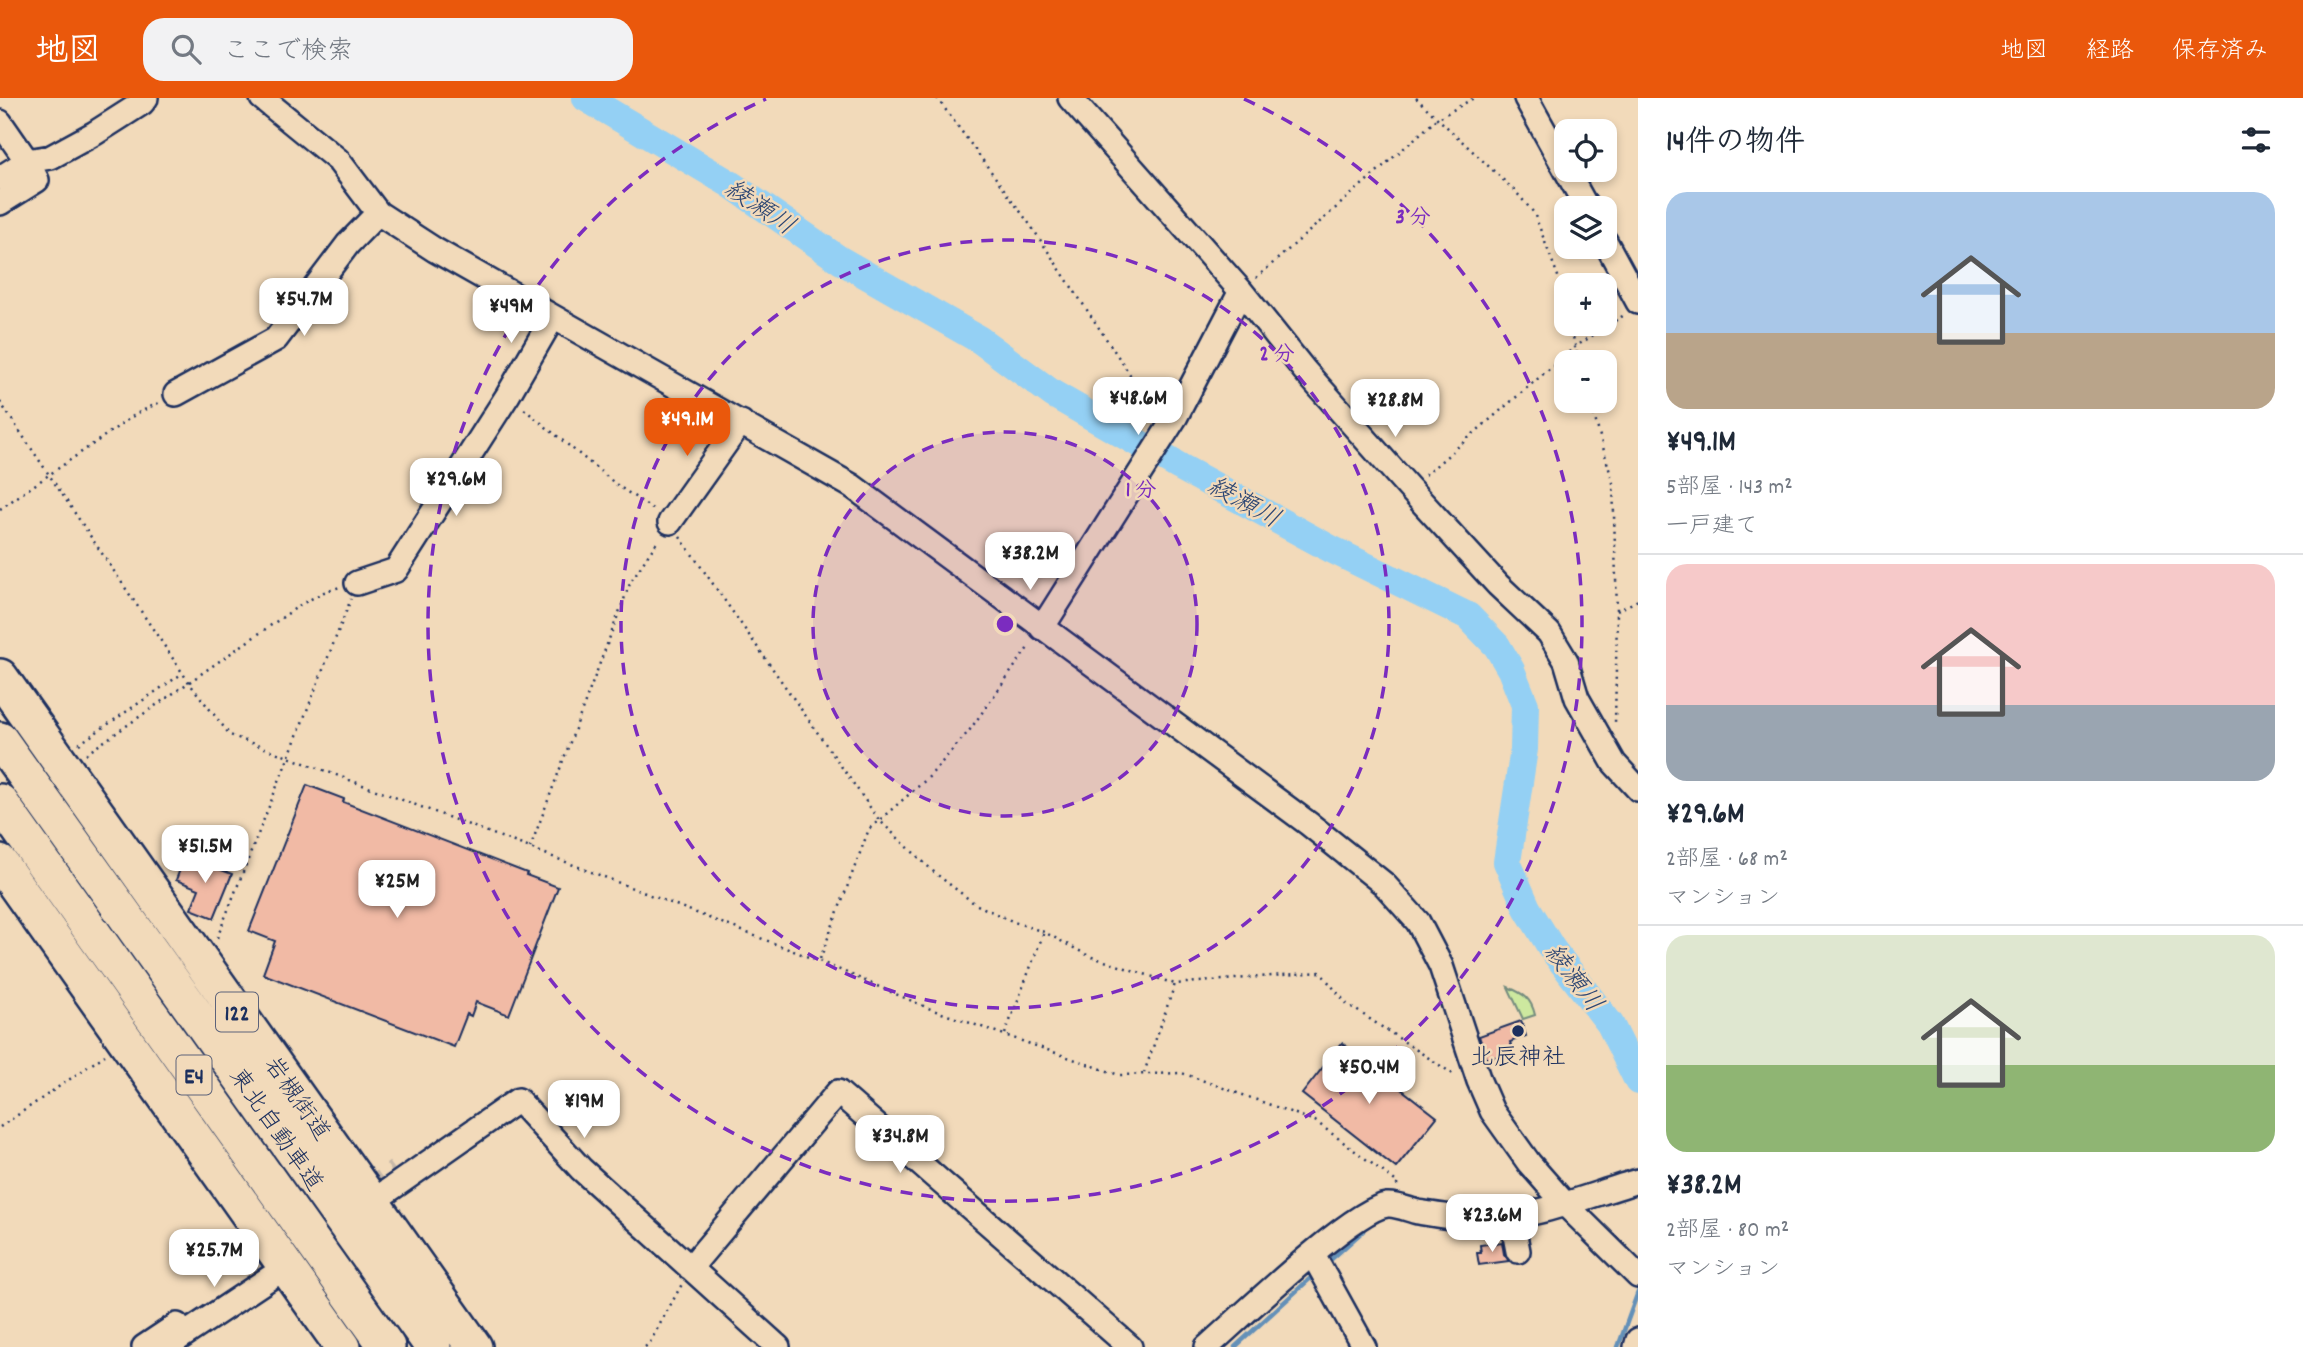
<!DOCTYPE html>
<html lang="ja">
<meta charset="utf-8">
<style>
body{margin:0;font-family:Dekko,"Klee One",sans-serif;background:#f2f2f3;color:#1f2937;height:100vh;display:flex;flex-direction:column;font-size:26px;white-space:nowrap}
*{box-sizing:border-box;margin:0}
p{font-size:23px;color:#747a83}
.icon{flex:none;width:38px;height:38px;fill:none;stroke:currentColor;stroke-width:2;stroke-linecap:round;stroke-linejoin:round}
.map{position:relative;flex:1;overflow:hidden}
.side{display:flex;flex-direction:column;background:#fff;width:665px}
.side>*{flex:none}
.tools{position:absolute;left:1554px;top:21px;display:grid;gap:14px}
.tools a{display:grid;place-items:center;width:63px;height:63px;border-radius:14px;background:#fff;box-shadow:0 4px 10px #0003;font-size:35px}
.price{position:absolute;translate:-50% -60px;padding:0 16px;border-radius:14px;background:#fff;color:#222;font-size:23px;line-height:46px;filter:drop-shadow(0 2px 4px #0008)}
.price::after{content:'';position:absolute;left:50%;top:42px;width:21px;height:16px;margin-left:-10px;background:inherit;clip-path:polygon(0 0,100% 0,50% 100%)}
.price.on{background:#ea580c;color:#fff}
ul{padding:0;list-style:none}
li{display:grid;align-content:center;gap:14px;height:371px;padding:0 28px}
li+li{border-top:2px solid #e0e1e3}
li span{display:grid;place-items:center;height:217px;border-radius:21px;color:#555}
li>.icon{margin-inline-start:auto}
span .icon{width:126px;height:126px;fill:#fffc;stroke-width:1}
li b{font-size:30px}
h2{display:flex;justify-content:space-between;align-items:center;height:84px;padding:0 28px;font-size:30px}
header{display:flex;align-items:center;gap:42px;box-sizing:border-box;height:98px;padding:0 35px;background:#ea580c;color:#fff}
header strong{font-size:33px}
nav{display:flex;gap:38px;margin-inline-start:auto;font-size:24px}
.search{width:490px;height:63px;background:#f2f2f3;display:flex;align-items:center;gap:18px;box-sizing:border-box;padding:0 24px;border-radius:21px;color:#747a83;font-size:26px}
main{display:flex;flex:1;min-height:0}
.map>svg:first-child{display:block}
.green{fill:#cde89f;stroke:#748c7e;stroke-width:2}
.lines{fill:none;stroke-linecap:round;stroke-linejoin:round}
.stream{stroke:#6490b8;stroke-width:4.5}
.river{stroke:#94d0f4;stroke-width:28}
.building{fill:#f1baa5;stroke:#1b2f5e;stroke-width:2}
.minor-tunnel{stroke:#c7b8a8;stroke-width:23;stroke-dasharray:23 11;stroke-linecap:butt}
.minor-casing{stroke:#1b2f5e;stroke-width:28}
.highway-casing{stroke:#1b2f5e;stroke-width:40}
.path{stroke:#1b2f5e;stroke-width:2.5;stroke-dasharray:2 5;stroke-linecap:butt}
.minor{stroke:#f2daba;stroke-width:23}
.highway{stroke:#f2daba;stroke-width:35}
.ring{fill:none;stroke:#7b2cbf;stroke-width:3.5;stroke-dasharray:12 9}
.poi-dot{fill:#1b2f5e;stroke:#f2daba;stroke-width:2.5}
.labels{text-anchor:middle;stroke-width:5;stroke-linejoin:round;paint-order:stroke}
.shield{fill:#f2daba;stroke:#5c627a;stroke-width:2}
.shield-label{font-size:23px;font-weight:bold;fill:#1b2f5e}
.poi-label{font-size:24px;fill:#1b2f5e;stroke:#f2daba}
.street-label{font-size:24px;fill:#1b2f5e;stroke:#f2daba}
.water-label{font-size:26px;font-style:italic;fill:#2d4774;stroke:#f2daba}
.centre{fill:#7b2cbf;stroke:#f2daba;stroke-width:3.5}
.ring-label{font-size:21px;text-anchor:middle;font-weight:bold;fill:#7b2cbf;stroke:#f2daba;stroke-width:5;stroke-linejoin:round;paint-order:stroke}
</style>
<header>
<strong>地図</strong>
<div class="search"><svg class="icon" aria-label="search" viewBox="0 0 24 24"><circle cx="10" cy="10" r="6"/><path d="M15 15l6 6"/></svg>ここで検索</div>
<nav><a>地図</a><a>経路</a><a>保存済み</a></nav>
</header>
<main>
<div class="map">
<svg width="1638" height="1249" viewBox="0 0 1638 1249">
<rect width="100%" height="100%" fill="#f2daba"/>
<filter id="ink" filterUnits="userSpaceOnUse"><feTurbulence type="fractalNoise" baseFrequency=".0143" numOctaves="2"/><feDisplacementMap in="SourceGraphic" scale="14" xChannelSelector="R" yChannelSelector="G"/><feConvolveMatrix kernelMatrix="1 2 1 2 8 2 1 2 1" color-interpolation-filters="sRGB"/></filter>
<g filter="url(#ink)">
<!-- green -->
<path class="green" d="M1508 889C1524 896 1531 900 1535 917L1523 921Z"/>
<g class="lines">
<!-- stream -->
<path class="stream" d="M1327 1165 1363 1133
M1235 1249 1315 1176
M1618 1249 1638 1194"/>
<!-- river -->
<path class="river" d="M586 0 730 86 840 162 980 242 1053 296 1180 369 1331 451 1468 518 1497 548 1511 572 1525 607 1524 651 1507 764 1527 810 1552 851 1610 926 1638 983"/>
</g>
<!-- building -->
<path class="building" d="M307 687 344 701 343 704 527 775 526 777 558 789 509 917 476 904 471 918 467 916 454 949 263 876 275 843 249 833Z
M185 758 232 776 214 820 191 811 199 791 176 782Z
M1521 923 1526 938 1510 944 1513 953 1487 962 1479 938Z
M1342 945 1437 1019 1396 1070 1302 996Z
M1502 1144 1504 1156 1509 1163 1479 1167 1477 1155H1481L1480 1147Z"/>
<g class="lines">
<!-- minor-tunnel -->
<path class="minor-tunnel" d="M255 1175 396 1073"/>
<defs>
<path id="minor" d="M262 0 338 62 378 115 435 152 852 388 1309 726 1384 786 1418 824 1441 868 1479 983 1492 1013 1529 1065 1565 1106 1638 1178
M1070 0 1241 193 1305 273 1409 390 1498 487 1549 535 1566 563 1577 600 1614 665 1638 691
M1526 0 1587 110
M0 24 27 63 37 82 0 105
M0 80 27 63 51 59 95 35 142 5 146 0
M1605 143 1638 204
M176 296 276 241 348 146 378 115
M670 424 741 324
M357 485 396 472 508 297 553 219
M1042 530 1176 318 1241 193
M372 1104 518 1002 581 1071 778 1249
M1511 1117 1518 1153
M1313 1157 1364 1249
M690 1170 838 994 1130 1249
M144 1249 177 1227
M166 1249 286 1169
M1207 1249C1238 1222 1353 1111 1387 1107 1396 1106 1409 1112 1418 1114 1436 1117 1453 1120 1471 1121 1527 1124 1586 1098 1638 1083
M1636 1249 1638 1242"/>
<path id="highway" d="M0 579 474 1249
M0 642 433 1249
M0 704 387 1249
M0 765 343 1249"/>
</defs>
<!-- minor casing -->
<use href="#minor" class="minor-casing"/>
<!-- highway casing -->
<use href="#highway" class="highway-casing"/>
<!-- path -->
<path class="path" d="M937 0 1031 128 1137 287 1160 305
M1416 0 1516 94 1534 115 1559 181 1566 211
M1256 180 1437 21 1474 0
M1570 226 1579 264
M1590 303 1613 385 1617 513 1615 627
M0 304 190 586 230 637 530 750 819 863 933 912 1119 977 1182 975 1315 1023 1398 1085 1396 1089
M524 311 617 387 654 412
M1425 377 1575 249 1624 217
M0 411 136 316 160 304
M680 439 879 722 935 775 975 806 1014 824 1044 834 1089 858 1175 886
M1617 513 1638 502
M79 646 183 575
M86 656 300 507 324 494 340 489
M530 750 631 483 659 441
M217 840 351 501
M820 861 869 731 928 680 969 633 1030 547
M1005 936 1044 834
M1144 975 1175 886 1320 874 1347 906 1456 978
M0 1029 105 957
M645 1249 649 1246 682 1186"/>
<!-- minor -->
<use href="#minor" class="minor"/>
<!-- highway -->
<use href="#highway" class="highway"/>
</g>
</g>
<!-- distance rings -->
<circle cx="1005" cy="526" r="192" fill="#7b2cbf" fill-opacity=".12"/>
<g class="ring">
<circle cx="1005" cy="526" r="192"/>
<circle cx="1005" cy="526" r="384"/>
<path d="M1244 1A577 577 0 1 1 766 1"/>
</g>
<!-- markers -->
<circle class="poi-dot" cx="1518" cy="933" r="7"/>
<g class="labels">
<!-- shield labels -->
<g class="shield">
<rect x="216" y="894.5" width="42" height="39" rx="5"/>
<rect x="176.5" y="957.5" width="35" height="39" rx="5"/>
</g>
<g class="shield-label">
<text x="237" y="922">122</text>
<text x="194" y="985">E4</text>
</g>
<!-- poi labels -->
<g class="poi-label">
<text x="1518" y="966">北辰神社</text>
</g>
<!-- street labels -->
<g class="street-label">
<text transform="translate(298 1000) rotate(55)" y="8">岩槻街道</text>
<text transform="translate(277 1031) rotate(55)" y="8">東北自動車道</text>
</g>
<!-- water labels -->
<g class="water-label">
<text transform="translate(761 108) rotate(34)" y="9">綾瀬川</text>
<text transform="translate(1245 403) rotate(29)" y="9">綾瀬川</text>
<text transform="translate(1575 879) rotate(53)" y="9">綾瀬川</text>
</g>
</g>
<circle cx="1005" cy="526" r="10" class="centre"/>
<g class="ring-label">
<text x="1413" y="125">3 分</text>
<text x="1277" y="262">2 分</text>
<text x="1141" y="398">1 分</text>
</g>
</svg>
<div class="tools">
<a><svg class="icon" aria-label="locate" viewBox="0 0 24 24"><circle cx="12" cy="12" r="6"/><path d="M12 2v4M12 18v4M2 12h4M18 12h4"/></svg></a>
<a><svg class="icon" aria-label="layers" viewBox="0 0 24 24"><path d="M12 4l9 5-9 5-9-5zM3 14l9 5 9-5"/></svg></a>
<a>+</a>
<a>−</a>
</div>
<b class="price" style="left:304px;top:240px">¥54.7M</b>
<b class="price" style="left:511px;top:247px">¥49M</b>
<b class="price" style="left:1138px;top:339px">¥48.6M</b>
<b class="price" style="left:1395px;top:341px">¥28.8M</b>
<b class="price on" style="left:687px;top:360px">¥49.1M</b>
<b class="price" style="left:456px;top:420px">¥29.6M</b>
<b class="price" style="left:1030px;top:494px">¥38.2M</b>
<b class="price" style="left:205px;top:787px">¥51.5M</b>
<b class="price" style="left:397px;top:822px">¥25M</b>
<b class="price" style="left:1369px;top:1008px">¥50.4M</b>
<b class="price" style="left:584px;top:1042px">¥19M</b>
<b class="price" style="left:900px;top:1077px">¥34.8M</b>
<b class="price" style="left:1492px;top:1156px">¥23.6M</b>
<b class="price" style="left:214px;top:1191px">¥25.7M</b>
</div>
<section class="side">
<h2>14件の物件<svg class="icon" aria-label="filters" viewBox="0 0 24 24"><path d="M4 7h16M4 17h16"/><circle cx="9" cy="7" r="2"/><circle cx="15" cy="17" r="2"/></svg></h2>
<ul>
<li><span style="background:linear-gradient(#a9c7e8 65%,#b9a48a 0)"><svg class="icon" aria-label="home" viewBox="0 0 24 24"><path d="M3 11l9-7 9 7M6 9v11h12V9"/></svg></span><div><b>¥49.1M</b><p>5部屋 · 143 m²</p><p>一戸建て</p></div></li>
<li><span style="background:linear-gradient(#f6c9c9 65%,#9aa5b1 0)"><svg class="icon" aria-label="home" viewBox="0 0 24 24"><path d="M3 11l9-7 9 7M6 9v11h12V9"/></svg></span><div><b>¥29.6M</b><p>2部屋 · 68 m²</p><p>マンション</p></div></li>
<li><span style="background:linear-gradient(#dfe7d0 60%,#8fb573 0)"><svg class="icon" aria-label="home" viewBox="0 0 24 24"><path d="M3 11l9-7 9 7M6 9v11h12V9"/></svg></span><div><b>¥38.2M</b><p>2部屋 · 80 m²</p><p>マンション</p></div></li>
</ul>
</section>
</main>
